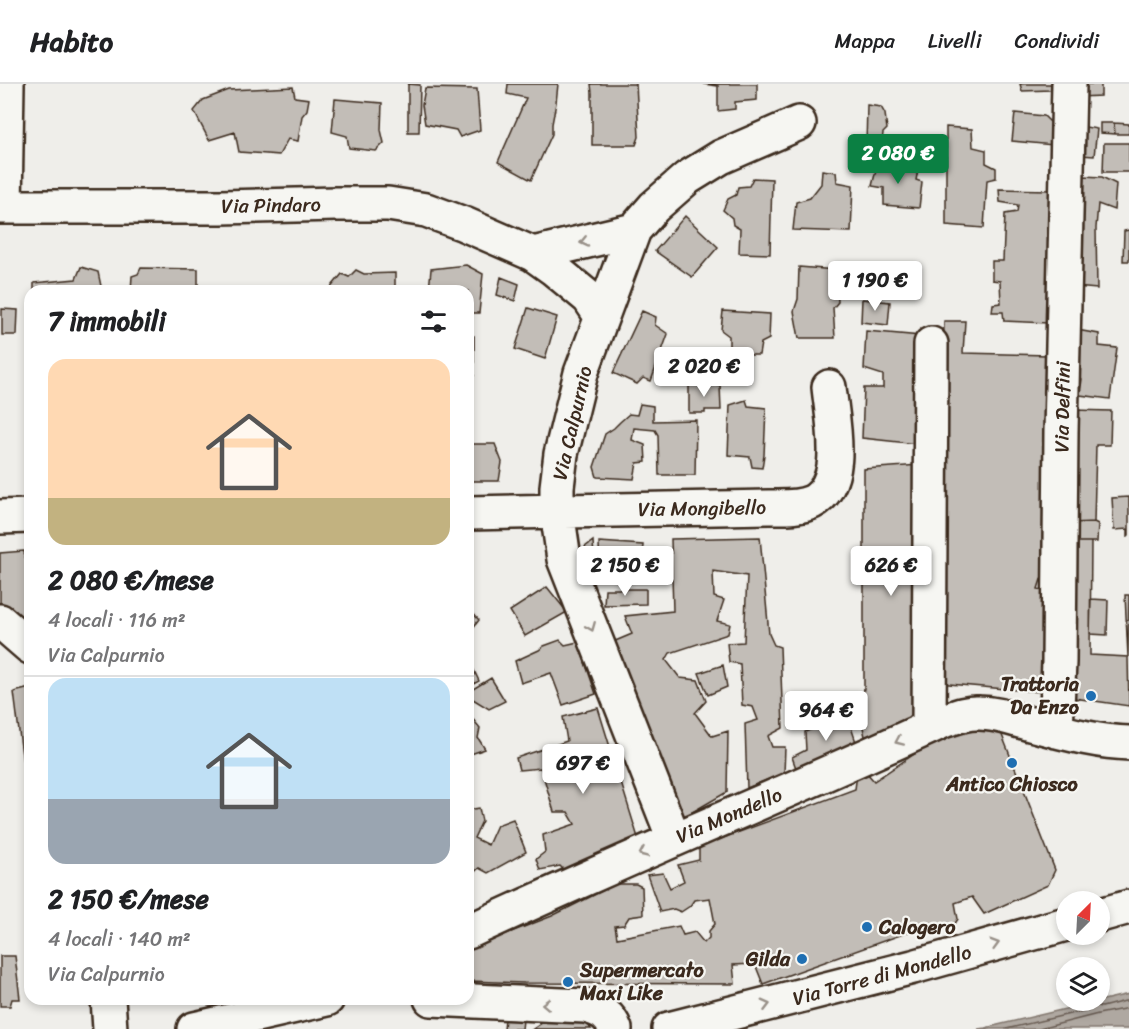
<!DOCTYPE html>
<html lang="it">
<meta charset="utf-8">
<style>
body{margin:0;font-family:Sriracha,sans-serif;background:#f6f6f6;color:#202124;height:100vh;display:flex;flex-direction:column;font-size:22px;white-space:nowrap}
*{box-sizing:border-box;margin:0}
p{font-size:20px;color:#757577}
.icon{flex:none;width:33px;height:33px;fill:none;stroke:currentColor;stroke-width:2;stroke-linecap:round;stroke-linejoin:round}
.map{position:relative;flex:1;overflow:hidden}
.side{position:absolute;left:24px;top:201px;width:450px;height:720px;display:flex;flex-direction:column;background:#fff;border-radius:18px;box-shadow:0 3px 9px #0003}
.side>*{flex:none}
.needle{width:39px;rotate:24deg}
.tools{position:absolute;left:1056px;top:807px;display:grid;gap:12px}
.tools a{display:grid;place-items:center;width:54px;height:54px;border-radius:50%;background:#fff;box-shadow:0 3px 9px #0003;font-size:30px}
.price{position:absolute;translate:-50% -51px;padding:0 14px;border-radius:6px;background:#fff;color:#222;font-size:20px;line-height:39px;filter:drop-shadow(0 2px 3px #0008)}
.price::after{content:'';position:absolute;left:50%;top:36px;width:18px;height:14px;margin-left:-9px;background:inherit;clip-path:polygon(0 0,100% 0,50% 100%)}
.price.selected{background:#0b8043;color:#fff}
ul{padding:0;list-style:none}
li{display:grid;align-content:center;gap:12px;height:318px;padding:0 24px}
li+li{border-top:2px solid #e0e0e0}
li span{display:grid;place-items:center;height:186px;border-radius:18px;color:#555}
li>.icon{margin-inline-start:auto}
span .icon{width:108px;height:108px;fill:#fffc;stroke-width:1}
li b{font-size:26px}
h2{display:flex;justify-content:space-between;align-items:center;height:72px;padding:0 24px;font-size:26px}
header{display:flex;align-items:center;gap:36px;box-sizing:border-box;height:84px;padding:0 30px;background:#fff;border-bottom:2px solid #e0e0e0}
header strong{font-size:28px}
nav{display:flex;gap:33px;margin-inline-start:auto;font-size:21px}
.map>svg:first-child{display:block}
.water{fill:#afa8a1;stroke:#81766d;stroke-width:1.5}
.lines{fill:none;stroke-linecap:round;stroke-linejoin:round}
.shore{stroke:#695c52;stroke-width:1.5}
.building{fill:#c2bdb7;stroke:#3b2a1e;stroke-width:1.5}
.minor-casing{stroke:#3b2a1e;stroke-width:38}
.minor{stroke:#f6f6f2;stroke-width:33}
.oneway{stroke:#989088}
.poi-dot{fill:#1f6fb2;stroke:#f6f6f2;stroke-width:2}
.labels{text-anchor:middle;stroke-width:4.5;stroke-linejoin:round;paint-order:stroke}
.street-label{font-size:20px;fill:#3b2a1e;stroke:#f6f6f2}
.poi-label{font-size:20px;font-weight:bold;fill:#3b2a1e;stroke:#f6f6f2;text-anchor:end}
</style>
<header>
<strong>Habito</strong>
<nav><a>Mappa</a><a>Livelli</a><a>Condividi</a></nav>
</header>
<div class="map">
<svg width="1129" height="945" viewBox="0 0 1129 945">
<rect width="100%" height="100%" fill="#efeeea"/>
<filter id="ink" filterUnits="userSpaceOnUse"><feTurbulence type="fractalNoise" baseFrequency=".0167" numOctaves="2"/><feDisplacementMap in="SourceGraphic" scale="12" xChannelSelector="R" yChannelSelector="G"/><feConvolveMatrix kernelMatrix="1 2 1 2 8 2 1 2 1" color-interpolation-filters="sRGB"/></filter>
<g filter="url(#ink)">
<!-- water -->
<path class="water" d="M1129 910V945H978L985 944Z"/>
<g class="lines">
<!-- shore -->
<path class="shore" d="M1006 945 1091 925 1096 922 1102 923 1129 916
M1039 945 1098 930 1129 924"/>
</g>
<!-- building -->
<path class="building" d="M408 0 420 1 419 48H408Z
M508 0H558L556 19 552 40V50L531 96 498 78 526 14 507 10Z
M591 0H636L639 53 636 61H592V9Z
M703 0H757V16L735 18V25L718 27V2Z
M1020 0H1051V6L1022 7Z
M1080 0H1101V12L1079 13Z
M293 3 295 13 309 15 307 26 302 32 298 57 288 55 279 71 239 68 235 48 209 56 194 27 203 16 229 6Z
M425 4 477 5 480 46 460 53 456 46 425 40 422 21Z
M335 15 382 19 381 46 384 59 376 67 349 64 347 52 332 48Z
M867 21 881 23 885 30 887 45 883 49 881 65 866 63Z
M1015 29 1044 32 1052 40 1053 61 1012 57Z
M1100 39H1114L1115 50 1100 49Z
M1114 39 1129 40V50H1115Z
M1080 42 1097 45 1094 72 1081 71Z
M946 43 972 45 973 63 986 66V79L996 84V94L987 96 984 144 946 141Z
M1104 59H1129V88H1103Z
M887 76 900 78 903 84 918 86 916 96 922 98 919 124 884 121V104L872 102 877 82H884Z
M822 86 836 88 837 98 853 101 851 148 793 146 796 118 810 114 821 100Z
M1083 92 1102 93 1116 100 1114 126 1098 120 1096 144 1097 205 1075 203Z
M753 94 772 95 770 170 739 169 740 145 733 141 732 134 723 126 728 115 736 111 738 103 749 102Z
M999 105 1050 106 1048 239 1004 237 1003 228H992L993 220 1001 219 1000 197 992 196V177H1003L1005 130 1017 128 1018 121 1000 118Z
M685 132 718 163 692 193 655 167Z
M1129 146V177H1123L1124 147Z
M466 181 483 190 479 229H468V207H429L431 185Z
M81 183 98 188 101 202 98 207H34V199L76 195Z
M799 183 836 186 838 218 833 224 835 254H799L794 227 798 215Z
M141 184 198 185V204L194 207H131L132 192 138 190Z
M356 186 364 190 395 189V207H328L342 190 349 193Z
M501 193 519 200 515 217 497 211Z
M862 215 890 218 888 241 861 238Z
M528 224 557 233 545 275 515 265Z
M2 225 18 226 17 251H2Z
M642 227 656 233 655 241 668 250 651 297 643 294 637 300 613 289Z
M723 227 770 230 769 255 761 259 759 271H729V252L721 246Z
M944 237H965L963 269 1047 271 1053 489 1042 492 1038 505 1053 508 1052 609 938 599Z
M1077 246 1099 250V262L1117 264 1110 315 1080 311 1082 295 1072 294Z
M866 247 921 252 917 360 862 354 864 304H883V291L864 285Z
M468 252H474V292H468Z
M689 301H720L721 326H705V329H689Z
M746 316 748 322 766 324 764 371 762 384 752 383 750 373 728 371 730 321Z
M640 320 653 322V337L696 336 695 391H659L658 351 655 346 634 344 632 356 645 361 646 378 637 379 634 395 597 393 594 383 605 350 614 344 620 338 629 330 637 331Z
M1073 326 1111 327 1110 361H1096L1094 438 1071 439Z
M468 360H495L502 378 499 397H468Z
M920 381 917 630 866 657 860 630 864 604V385Z
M1129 413V451L1128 452V445L1114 446 1112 414Z
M1094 438 1098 440 1097 458H1071V439Z
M760 453 769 550 774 561 780 563 783 644 768 652 772 663H785L784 689 747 704 745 640 758 636 753 623 742 621 740 580 729 578 727 559 744 558 747 492 713 487 714 513 724 516 717 537 730 540 728 550 670 569 666 576 680 594 698 596 706 617 695 629 712 652 728 647 727 708 682 734 613 558 632 550 625 532 673 527 671 455Z
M593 457 595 493 593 494 594 483 592 478 587 473V468L585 463Z
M599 458 643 461 641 491 624 489 621 497 600 494Z
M1071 458H1091L1090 571 1128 573 1129 622 1067 613Z
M24 467 30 497V530L12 533 0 523V469Z
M547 503 567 528 525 552 510 527Z
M605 505H646V520L604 521Z
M1125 511H1129L1128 573Z
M1091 515 1108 516 1107 551 1090 550Z
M468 524 479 536 468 550Z
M560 556 565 561 578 558 596 610 563 621 551 589 521 599 515 577 539 566 544 562Z
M468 574 479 597 468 603Z
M723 581 727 603 708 611 699 589Z
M491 594 505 617 489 625 468 612V608Z
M30 604V678L23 679 14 608Z
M598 624 639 757 565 787 560 782 540 786 536 775 545 768 543 751 575 740 568 728H554L541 684 519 686 516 674 567 657 563 633Z
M847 631 857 661 797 687 792 673 806 666 805 648Z
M471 633 480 644 478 654 485 665 468 671V634Z
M979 639 1000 646 1055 786 1048 801 984 830 972 813 955 819 958 835 952 844 940 845 931 840 763 900 755 880 733 881 735 900 524 899 470 897 468 865 552 832 616 800H636L642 803 643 831 629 833 624 841 615 842 617 854 679 842 683 851 695 848 704 859 709 854V847L715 840 710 814 694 816 690 822 681 828 674 825 660 828 647 791 663 789 670 804 684 797 678 781 699 776V763L855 705 857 690 865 687 874 697 937 655Z
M479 724 482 737 474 754 488 761 497 741 513 735 526 768 488 789 479 784 469 793H468V726Z
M0 872H15L20 915H12L10 922H0Z
M505 934 523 936 522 945H504Z
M549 936H585L591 945H533L542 939Z"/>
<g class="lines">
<defs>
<path id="minor" d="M0 123H221L336 120H388L426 126 464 140 533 170 554 185 589 214 601 232
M5 123 7 0
M533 170 634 146
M468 429 769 423C783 423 799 424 812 418 848 399 832 336 829 303
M0 433 30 432
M0 537 30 563
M929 643 931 260
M1056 647 1059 578 1061 348 1069 0
M674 755 564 475 557 427V403L561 370 581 289 634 146 654 123 687 94 721 73 799 39
M1100 831 1129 823
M468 848C625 774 786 710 943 637 955 633 967 628 979 629 998 629 1015 636 1034 641 1065 649 1096 658 1129 659
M108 915 110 945
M431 915 585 922C600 925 610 931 615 945
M194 945 327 915
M669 945 913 883 1066 840"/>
</defs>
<!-- minor casing -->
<use href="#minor" class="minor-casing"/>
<!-- minor -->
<use href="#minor" class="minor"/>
</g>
<!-- one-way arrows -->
<defs><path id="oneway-chevron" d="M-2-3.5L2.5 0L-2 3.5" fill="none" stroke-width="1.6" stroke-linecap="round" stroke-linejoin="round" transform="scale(1.5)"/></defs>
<g class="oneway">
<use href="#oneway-chevron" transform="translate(584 158) rotate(167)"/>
<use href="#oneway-chevron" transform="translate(591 543) rotate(68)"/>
<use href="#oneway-chevron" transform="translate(899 657) rotate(156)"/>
<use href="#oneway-chevron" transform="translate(643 769) rotate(156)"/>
<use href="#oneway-chevron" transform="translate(995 860) rotate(-16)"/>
<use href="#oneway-chevron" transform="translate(546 920) rotate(-178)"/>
<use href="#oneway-chevron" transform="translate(766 921) rotate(-15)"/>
</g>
</g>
<!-- markers -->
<g class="poi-dot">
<circle cx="1091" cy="612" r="6"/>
<circle cx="1012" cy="679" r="6"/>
<circle cx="867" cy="843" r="6"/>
<circle cx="802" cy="875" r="6"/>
<circle cx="568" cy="898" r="6"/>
</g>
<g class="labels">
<!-- street labels -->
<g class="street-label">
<text transform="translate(271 121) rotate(-1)" y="7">Via Pindaro</text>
<text transform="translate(1062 323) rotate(-89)" y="7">Via Delfini</text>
<text transform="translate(572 339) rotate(-77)" y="7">Via Calpurnio</text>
<text transform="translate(702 424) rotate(-1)" y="7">Via Mongibello</text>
<text transform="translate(729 731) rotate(-23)" y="7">Via Mondello</text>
<text transform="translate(882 891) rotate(-15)" y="7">Via Torre di Mondello</text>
</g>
<!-- poi labels -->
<g class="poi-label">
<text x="1079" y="607">Trattoria<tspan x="1079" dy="23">Da Enzo</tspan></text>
<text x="1012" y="707" text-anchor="middle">Antico Chiosco</text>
<text x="879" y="850" text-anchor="start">Calogero</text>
<text x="790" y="882">Gilda</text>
<text x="580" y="893" text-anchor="start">Supermercato<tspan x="580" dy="23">Maxi Like</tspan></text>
</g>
</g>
</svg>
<div class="tools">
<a><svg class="needle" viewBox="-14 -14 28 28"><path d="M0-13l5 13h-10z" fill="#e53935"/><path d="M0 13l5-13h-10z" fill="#757577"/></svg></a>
<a><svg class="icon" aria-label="layers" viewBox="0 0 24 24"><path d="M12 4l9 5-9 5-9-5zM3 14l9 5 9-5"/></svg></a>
</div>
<b class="price selected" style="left:898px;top:101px">2 080 €</b>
<b class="price" style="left:875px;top:228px">1 190 €</b>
<b class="price" style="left:704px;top:314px">2 020 €</b>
<b class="price" style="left:625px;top:513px">2 150 €</b>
<b class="price" style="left:891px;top:513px">626 €</b>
<b class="price" style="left:826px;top:658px">964 €</b>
<b class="price" style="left:583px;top:711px">697 €</b>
<section class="side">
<h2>7 immobili<svg class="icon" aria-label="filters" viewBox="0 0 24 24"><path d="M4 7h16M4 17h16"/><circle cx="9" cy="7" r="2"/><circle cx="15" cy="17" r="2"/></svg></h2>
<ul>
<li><span style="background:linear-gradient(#ffd9b3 75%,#c2b280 0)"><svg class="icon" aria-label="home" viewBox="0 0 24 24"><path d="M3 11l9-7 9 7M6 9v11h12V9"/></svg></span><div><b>2 080 €/mese</b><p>4 locali · 116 m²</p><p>Via Calpurnio</p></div></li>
<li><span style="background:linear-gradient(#bfe0f5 65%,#9aa5b1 0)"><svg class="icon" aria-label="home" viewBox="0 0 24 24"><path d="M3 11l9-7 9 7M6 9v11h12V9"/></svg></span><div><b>2 150 €/mese</b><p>4 locali · 140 m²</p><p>Via Calpurnio</p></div></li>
</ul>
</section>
</div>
